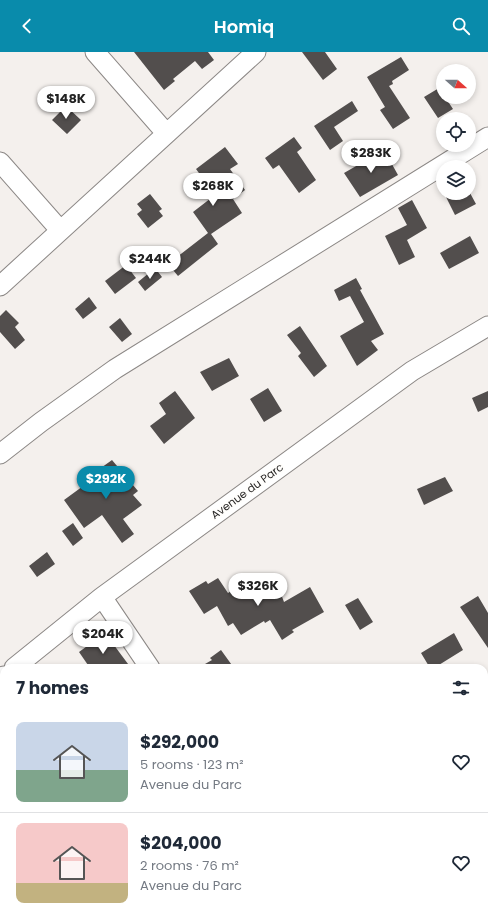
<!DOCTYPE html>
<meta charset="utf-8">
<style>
body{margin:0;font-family:Poppins,sans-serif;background:#f6f6f7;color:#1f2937;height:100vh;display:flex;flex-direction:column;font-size:15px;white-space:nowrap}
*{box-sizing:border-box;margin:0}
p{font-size:13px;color:#747a83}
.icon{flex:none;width:22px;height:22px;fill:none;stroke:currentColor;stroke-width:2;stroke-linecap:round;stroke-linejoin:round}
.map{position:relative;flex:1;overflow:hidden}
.details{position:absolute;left:0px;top:612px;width:488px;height:256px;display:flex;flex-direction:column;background:#fff;border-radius:12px 12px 0 0;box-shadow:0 2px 6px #0003}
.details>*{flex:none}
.needle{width:26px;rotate:111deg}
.controls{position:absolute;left:436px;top:12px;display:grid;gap:8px}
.controls a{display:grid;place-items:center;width:40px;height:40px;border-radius:50%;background:#fff;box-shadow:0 2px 6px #0003;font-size:20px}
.price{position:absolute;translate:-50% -34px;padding:0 9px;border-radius:14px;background:#fff;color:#222;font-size:13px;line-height:26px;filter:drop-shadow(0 1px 2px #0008)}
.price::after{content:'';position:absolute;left:50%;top:24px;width:12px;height:9px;margin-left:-6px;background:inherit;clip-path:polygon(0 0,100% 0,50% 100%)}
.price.on{background:#098bab;color:#fff}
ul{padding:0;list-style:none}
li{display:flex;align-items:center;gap:12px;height:100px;padding:0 16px}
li+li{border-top:1px solid #e0e1e3}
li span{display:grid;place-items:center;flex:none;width:112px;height:80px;border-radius:8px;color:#555}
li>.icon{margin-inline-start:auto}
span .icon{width:48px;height:48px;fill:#fffc;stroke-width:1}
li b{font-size:17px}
h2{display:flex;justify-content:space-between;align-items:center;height:48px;padding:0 16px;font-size:17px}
header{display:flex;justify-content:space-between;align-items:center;height:52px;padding:0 16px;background:#098bab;color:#fff;font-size:18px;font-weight:600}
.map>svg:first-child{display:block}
.building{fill:#524e4d}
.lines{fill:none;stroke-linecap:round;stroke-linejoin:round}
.minor-casing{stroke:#8c8886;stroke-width:21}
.minor{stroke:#fff;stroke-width:19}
.labels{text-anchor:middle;stroke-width:4;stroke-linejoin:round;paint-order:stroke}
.street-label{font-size:11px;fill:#2b2928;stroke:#fffefc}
</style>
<header><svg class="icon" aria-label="back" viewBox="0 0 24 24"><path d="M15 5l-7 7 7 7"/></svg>Homiq<svg class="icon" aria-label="search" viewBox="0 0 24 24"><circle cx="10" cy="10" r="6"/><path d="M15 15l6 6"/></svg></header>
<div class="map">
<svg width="488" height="868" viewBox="0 0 488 868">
<rect width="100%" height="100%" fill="#f4f0ed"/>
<!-- building -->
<path class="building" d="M134 0H208L214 8 202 17 195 9 173 27 175 29 164 38Z
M302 0H325L337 17 323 28Z
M401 5 409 18 392 29 393 32 389 34 410 66 393 77 380 58 385 55 367 25Z
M439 36 443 45H445L453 57 438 66 424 45Z
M352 49 358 59 334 75 343 89 330 98 314 74Z
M66 54 81 68 67 82 52 68Z
M294 85 302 96 297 100 316 128 299 141 279 113 273 117 265 106Z
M225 95 238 112 230 117 245 138 233 147 242 161 211 182 218 192 178 224 168 212 208 181 193 160 215 143 196 117Z
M384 98 398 123 360 145 344 121Z
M444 141H470L476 152 455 163Z
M150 142 162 157 159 159 163 164 148 176 137 162 142 158 137 152Z
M412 148 427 176 407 188 415 205 399 213 385 184 407 173 398 156Z
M470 184 479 201 449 217 440 201Z
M126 213 136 226 115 242 105 229Z
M155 216 162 225 145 239 138 230Z
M356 226 362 237 360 238 384 282 371 289 378 298 357 314 340 284 364 270 350 244 339 249 334 238Z
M89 245 97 256 83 267 75 257Z
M6 258 19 271 15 275 25 288 15 297 0 280V264Z
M120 266 132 282 122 290 109 275Z
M300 274 327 314 314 325 298 304 301 301 287 283Z
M229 306 239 324 212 339 200 320Z
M268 336 282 359 264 370 250 347Z
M175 339 195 366 164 392 150 374 166 362 159 351Z
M488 339V355L478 360 472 346Z
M112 408 138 439 133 443 142 453 123 467 134 482 122 491 102 463 84 476 64 448 90 429 87 426Z
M445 425 453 439 424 453 417 437Z
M73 471 83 486 73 494 62 479Z
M47 500 55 512 37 525 29 514Z
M218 526 228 541 236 536 238 540 246 536 250 542 277 531 284 550 310 535 324 560 292 578 294 580 282 588 270 568 265 571 264 569 241 583 233 571 228 574 217 554 204 562 189 539 206 529 208 532Z
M478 544 488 561V596L460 555Z
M358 546 373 570 360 578 345 553Z
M105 581 131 616H90L79 600Z
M454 581 463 598 434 616H430L421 601Z
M221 598 234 616H198L212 608 210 606Z"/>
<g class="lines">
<defs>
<path id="minor" d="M95 0 166 81
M0 110 60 178
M0 234 256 0
M0 402 41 370 115 317 488 85
M102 545 150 616
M14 616 102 545 412 319 488 274
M0 627 4 624
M484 652 488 649
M484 837 488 835
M93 868 99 864
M422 868 430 864"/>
</defs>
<!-- minor casing -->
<use href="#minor" class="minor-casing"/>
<!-- minor -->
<use href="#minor" class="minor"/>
</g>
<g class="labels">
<!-- street labels -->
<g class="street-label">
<text transform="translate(247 439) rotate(-36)" y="4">Avenue du Parc</text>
</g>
</g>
</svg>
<div class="controls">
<a><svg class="needle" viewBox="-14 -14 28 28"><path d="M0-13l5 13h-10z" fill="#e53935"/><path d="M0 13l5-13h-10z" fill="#747a83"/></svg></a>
<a><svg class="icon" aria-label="locate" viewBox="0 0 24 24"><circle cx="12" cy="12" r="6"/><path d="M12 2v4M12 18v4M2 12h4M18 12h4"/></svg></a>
<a><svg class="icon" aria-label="layers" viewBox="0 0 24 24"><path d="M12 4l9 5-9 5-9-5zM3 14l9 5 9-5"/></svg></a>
</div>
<b class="price" style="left:66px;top:68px">$148K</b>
<b class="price" style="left:371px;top:122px">$283K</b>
<b class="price" style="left:213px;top:155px">$268K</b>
<b class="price" style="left:150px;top:228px">$244K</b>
<b class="price on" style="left:106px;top:448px">$292K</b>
<b class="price" style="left:258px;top:555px">$326K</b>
<b class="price" style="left:103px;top:603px">$204K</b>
<section class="details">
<h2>7 homes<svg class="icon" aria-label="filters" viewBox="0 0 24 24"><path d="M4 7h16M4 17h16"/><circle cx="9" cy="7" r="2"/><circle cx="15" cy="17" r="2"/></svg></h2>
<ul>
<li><span style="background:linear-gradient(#c9d6e8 60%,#7fa58c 0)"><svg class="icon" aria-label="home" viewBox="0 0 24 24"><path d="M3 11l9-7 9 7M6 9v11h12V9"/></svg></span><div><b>$292,000</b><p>5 rooms · 123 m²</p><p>Avenue du Parc</p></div><svg class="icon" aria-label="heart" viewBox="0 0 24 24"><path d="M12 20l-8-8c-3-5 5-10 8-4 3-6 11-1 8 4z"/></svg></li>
<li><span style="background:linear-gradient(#f6c9c9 75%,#c2b280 0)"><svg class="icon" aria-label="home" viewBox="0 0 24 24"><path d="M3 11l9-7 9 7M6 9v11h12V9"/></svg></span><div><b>$204,000</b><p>2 rooms · 76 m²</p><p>Avenue du Parc</p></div><svg class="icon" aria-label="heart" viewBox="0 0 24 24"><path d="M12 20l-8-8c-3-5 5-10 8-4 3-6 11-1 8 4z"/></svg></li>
</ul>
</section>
</div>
